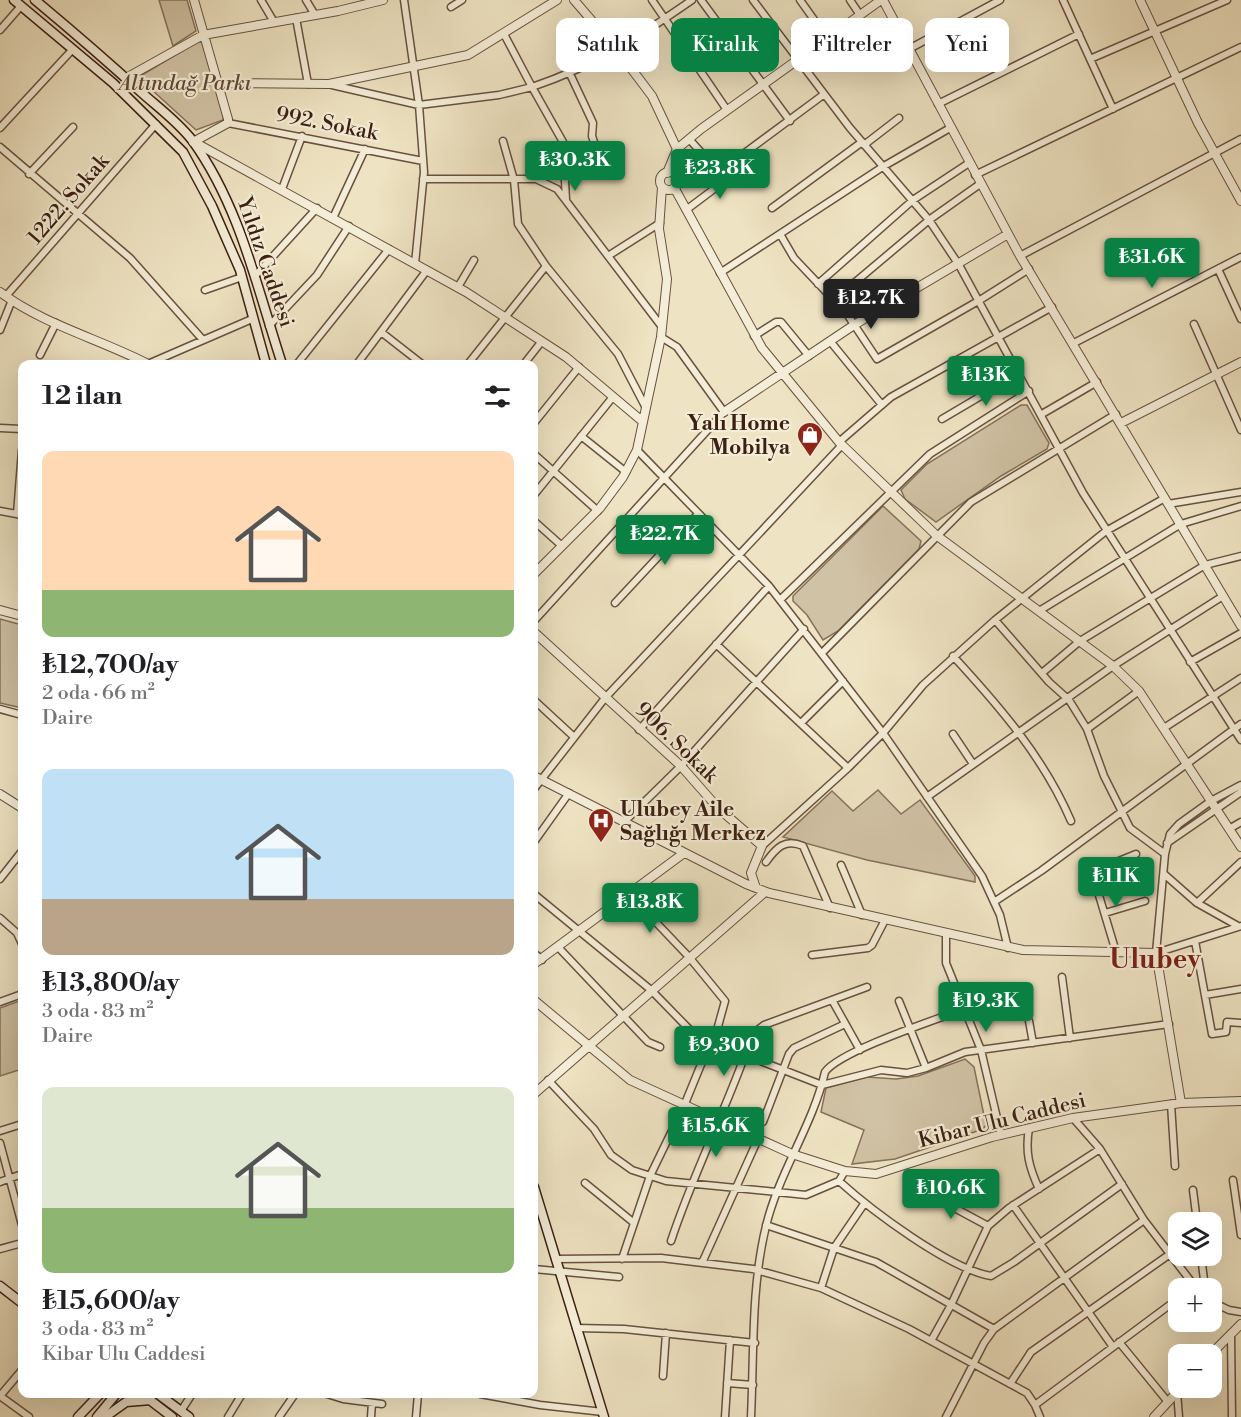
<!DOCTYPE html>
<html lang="tr">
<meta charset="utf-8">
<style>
body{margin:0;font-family:"Libre Bodoni",serif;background:#f6f6f6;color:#202124;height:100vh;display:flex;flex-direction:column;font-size:22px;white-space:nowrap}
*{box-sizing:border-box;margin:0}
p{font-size:20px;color:#757577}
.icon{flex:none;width:33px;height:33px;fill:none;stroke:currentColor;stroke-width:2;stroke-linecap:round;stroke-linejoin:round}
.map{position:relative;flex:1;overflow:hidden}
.details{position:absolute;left:18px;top:360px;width:520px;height:1038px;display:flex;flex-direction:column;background:#fff;border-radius:12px;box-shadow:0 6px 24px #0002}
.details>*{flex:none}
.guide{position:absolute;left:556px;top:18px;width:570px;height:54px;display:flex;gap:12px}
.buttons{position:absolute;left:1168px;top:1212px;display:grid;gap:12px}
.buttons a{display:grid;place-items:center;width:54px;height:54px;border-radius:12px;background:#fff;box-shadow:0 6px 24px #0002;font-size:30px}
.price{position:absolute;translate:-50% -51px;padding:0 14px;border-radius:6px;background:#0b8043;color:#fff;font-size:20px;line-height:39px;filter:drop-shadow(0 2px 3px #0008)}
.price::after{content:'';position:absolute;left:50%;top:36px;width:18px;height:14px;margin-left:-9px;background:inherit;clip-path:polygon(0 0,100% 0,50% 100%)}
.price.active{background:#222;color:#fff}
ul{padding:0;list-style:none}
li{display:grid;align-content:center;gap:12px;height:318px;padding:0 24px}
li span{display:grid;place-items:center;height:186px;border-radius:12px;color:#555}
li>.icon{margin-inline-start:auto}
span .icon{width:108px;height:108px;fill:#fffc;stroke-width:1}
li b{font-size:26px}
h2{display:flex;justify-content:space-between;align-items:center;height:72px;padding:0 24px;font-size:26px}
.chip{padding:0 21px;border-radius:12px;background:#fff;box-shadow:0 6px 24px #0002;font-size:21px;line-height:54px}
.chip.active{background:#0b8043;color:#fff}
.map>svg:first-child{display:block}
.green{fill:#d0c2a4;stroke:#86715c;stroke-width:1.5}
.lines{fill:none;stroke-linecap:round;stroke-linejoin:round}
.minor-casing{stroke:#68513f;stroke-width:9}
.tertiary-casing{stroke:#68513f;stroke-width:10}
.secondary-casing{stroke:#3c2013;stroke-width:11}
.minor{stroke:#f4edd7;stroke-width:6}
.tertiary{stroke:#f4edd7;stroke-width:8}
.secondary{stroke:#f4edd7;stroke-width:8}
.labels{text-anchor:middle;stroke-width:4.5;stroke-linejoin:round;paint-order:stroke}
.park-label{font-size:21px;font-style:italic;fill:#614837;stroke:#f4edd7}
.street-label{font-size:21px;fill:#3c2013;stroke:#f4edd7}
.poi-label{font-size:21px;font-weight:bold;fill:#3c2013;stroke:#f4edd7;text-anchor:end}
.district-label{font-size:27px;font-weight:bold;fill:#7a1f14;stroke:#f4edd7}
</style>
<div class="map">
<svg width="1241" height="1417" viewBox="0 0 1241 1417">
<rect width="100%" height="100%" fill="#eee3c2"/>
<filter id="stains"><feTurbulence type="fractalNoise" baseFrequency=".00333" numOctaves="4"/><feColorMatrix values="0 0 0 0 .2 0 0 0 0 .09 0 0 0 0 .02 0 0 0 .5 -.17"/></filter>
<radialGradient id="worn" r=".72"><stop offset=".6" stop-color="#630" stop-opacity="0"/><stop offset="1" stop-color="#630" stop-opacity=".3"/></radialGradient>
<!-- green -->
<path class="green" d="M159 0H187L196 31 173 46Z
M197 42H202L206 51 224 113 223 120 196 130 141 80 142 75Z
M1021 405H1027L1049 443 1047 449 1001 476 936 522 905 499 901 490 927 464Z
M883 506 921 541 919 549 838 631 823 640 807 615 793 601V596Z
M0 619 22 625V708L0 703Z
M878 790 901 814 920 800 975 876V882L867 860 783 837 832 791 853 811Z
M22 1000V1069L0 1076V1008Z
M965 1059 974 1067 986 1125 983 1129 895 1159 852 1164 864 1130 821 1112 826 1088 867 1077 896 1079 918 1076Z"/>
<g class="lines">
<defs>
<path id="minor" d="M261 0 274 22
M306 0 315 15
M404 0 419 105 424 172 415 264
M652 0 727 110
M701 0 790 121
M753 0 850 128 929 220 959 265 1083 493 1241 740
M800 0 827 38
M850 0 860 15
M1063 0 1113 109
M451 7 462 0
M296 18 308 84
M0 30 21 6
M504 34 532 87C597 65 637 38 692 0
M909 49 1000 0
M1090 59 1227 0
M570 74 593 123 592 136 604 173
M332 85 419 105 499 95 532 87 563 142 566 200
M938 104 1079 34
M228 123 423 161
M0 128 72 50
M503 141 514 180 518 224 546 266 618 354 645 406
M864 145 899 118
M0 147 130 258 203 340
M719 172 823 95
M29 174 73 127
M975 175 1241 47
M423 179H536L557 189 662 327
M282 189 302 136
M772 208 862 142
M686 210 714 189 720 179 719 172 689 139
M333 218 365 149
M780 234 794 258 847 314 877 359 980 300 1029 269
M608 256 660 223
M1020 256 1241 139
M1218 269 1241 319
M720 273 884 166 950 128
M255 276 317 208
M818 284 913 200 969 163
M458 287 474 260
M205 290 242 277
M6 296 156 124
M834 300 929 220 980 184
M1194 324 1241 430
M269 326 317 275 349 226
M0 330 12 300
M381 332 422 364
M754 336 776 322H781L809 356
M830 341 882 405
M1074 343 1241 257
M40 355 56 323
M148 364 252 319
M297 364 389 249
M357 364 427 270
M468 364 546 266
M524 364 542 341
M1042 414 1097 382
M942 419 1018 374
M534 423 579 367
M0 428 22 429
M581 436 626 472
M839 442 891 397 1052 307
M637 450 769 586 883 733 982 876 1000 915 1008 948
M534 454 598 511
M534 495 612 398
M1168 504 1241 492
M0 511 22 515
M17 514 22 450
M534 521 562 546
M780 600 930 454 1029 391
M615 603 698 514
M1039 611 1181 524 1241 506
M995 620 1049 682 1069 700 1087 729 1104 776 1130 828 1165 854
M534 621 724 412 677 347 661 337
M716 644 848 768
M822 653 971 502 1116 414
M953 656C1000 707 1044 758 1071 821
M1190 662 1241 633
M1042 673 1080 641 1205 565 1241 556
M534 700 573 736
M0 709 22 715
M802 722 843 681
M1164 728 1241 678
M1087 729 1139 691
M639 730 769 586
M953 734 973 764
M1241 785 1211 801 1179 824 1170 834 1165 854 1156 953 1241 926
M534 789 605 698 842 445
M927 797 1113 666 1223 596
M624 822 681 766 804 629
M1229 829 1241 822
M534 842 569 793
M1167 843 1241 792
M762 846 848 768 883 733 923 685 995 620 1106 531 1165 498
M766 862C776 848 785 838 803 846L830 908
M841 865 862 915
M1164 874 1197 903 1238 926
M0 879 22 851
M534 894 651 990 690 1030 711 1040 684 1106 650 1176 622 1259
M630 895 689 957 725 1001 714 1041
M994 902 1041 871 1241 724
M1197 903 1241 862
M1105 913 1145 901
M0 918 17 933 22 944
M946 935V963L981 1050 1001 1135
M1195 941 1212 1034 1226 1032 1227 1022 1241 1023
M558 947 648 1042 660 1047
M1116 952 1092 872 1136 854
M534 953 542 960
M812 955 868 948 872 945 885 920
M1062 977 1070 1038
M867 987 764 1025 755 1032 745 1055 822 1085 881 1070 907 1073 926 1068 965 1052 1169 1024
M1205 995 1241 989
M832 1000 860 1050
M899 1001 926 1068
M0 1002 22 994
M1029 1021 1033 1043
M548 1080 594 1129 611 1155 632 1170 666 1181 806 1195 839 1181 845 1171
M1171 1104 1175 1166
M1073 1118 1100 1149 1144 1220 1196 1288
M763 1122 789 1054 794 1048 845 1024
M1029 1128C1025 1152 1029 1167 1039 1189
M0 1131 22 1124
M0 1143 22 1225
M1233 1180 1241 1235
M839 1181C871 1210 949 1269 991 1276L1014 1262 1122 1184
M0 1182 22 1174
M585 1183 634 1223
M1193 1190 1197 1222
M925 1192 988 1226
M1013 1205 1113 1347
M766 1225 876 1262 994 1329
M671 1241C692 1177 722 1118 745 1055L711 1040
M0 1249 22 1243
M1201 1256 1205 1288
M555 1259 661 1258 753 1269 821 1288 909 1329 1027 1393 1035 1405
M702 1263 758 1139
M534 1269 619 1277
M821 1288 834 1248 864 1204
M1212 1302 1229 1310 1241 1312
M576 1328 624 1329 755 1343
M1231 1334 1232 1417
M931 1341 951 1305 988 1226 1009 1208 1100 1149
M1119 1342 1168 1402
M663 1376 666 1333
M727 1383 753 1385
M1010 1384 1031 1352 1170 1254
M1177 1392 1179 1417
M327 1394 343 1399 382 1404
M480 1394 540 1405 603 1412
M0 1396 29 1417
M0 1396 22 1370
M181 1411 192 1394
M228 1417 242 1394
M279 1417 295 1394
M371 1417 372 1403
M416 1417 418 1394
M725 1417 730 1340
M751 1417C754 1354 751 1287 766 1226 779 1172 813 1125 825 1072 840 1051 935 1020 964 1009
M946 1417 984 1343 994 1329 1144 1220
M1040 1417 1035 1405 1179 1298"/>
<path id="tertiary" d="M574 0 618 51 652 96 677 149
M883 0 1020 256 1241 626
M1140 0 1198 123 1241 201
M126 78 203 35 338 11 383 0
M219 83 329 84 468 55 557 0
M193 142 228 123V119L194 0
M194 142 466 292 566 357 642 421
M660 181a9 9 0 1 1 18 0a9 9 0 1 1-18 0Z
M667 173 677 149 701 129 881 0
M675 189 762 348 839 442 936 535 1113 666 1139 691 1241 847
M0 292C44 325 100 339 148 364
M724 412 854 325 1008 234
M1121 423 1241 362
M534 574 600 508 623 477 637 450 661 337 667 279 659 229 662 187
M0 610 22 616
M534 632 681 766 718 808 762 846 751 873 756 888
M534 776 746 884 769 893 1023 950 1156 953 1181 1103
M0 794 22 808
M534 964 684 853
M534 1000 630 1080 792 1154 845 1171 876 1174 992 1137 1073 1118 1181 1103 1241 1101
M534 1094 765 892
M1211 1354 1241 1324
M1154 1417 1181 1388"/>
<path id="secondary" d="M14 0 113 83 183 152 212 206 240 270 266 364
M35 0C71 30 107 61 142 93 159 108 178 122 192 140 240 206 257 288 282 364
M534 1187 604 1417
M0 1286 22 1303
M142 1394 172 1417
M158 1394 189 1417
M78 1417 100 1394
M97 1417 116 1394
M105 1417 126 1402 151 1400"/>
</defs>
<!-- minor casing -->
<use href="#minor" class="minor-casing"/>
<!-- tertiary casing -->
<use href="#tertiary" class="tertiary-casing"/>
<!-- secondary casing -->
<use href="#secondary" class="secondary-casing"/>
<!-- minor -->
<use href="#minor" class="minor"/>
<!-- tertiary -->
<use href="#tertiary" class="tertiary"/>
<!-- secondary -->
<use href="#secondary" class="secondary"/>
</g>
<!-- icons -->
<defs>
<symbol id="shop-pin" viewBox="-11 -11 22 30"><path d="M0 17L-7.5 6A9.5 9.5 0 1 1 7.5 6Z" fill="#8f2418" stroke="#f4edd7"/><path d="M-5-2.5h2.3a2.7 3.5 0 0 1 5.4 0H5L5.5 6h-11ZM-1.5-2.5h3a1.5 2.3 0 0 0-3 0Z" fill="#fff"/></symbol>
<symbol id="hospital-pin" viewBox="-11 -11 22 30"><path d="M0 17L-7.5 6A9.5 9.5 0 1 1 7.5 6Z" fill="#8f2418" stroke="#f4edd7"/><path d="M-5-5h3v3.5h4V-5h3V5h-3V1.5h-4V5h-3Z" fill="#fff"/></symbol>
</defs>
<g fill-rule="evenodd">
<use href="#shop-pin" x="795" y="420" width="30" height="40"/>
<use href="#hospital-pin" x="586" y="806" width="30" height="40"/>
</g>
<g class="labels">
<!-- park labels -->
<g class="park-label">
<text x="185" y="90">Altındağ Parkı</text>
</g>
<!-- street labels -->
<g class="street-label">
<text transform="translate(327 123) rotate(11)" y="7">992. Sokak</text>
<text transform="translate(68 199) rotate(-49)" y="7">1222. Sokak</text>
<text transform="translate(266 262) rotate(71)" y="7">Yıldız Caddesi</text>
<text transform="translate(677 742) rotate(44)" y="7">906. Sokak</text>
<text transform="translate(1002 1120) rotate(-14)" y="7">Kibar Ulu Caddesi</text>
</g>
<!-- poi labels -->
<g class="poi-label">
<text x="790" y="430">Yalı Home<tspan x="790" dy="24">Mobilya</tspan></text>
<text x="620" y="816" text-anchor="start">Ulubey Aile<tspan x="620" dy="24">Sağlığı Merkez</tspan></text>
</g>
<!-- district labels -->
<g class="district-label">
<text x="1155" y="968">Ulubey</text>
</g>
</g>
<rect width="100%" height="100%" filter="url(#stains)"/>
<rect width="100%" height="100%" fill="url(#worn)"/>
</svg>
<div class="buttons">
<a><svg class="icon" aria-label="layers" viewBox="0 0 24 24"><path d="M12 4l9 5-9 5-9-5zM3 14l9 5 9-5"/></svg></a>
<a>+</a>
<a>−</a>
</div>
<b class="price" style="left:575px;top:192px">₺30.3K</b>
<b class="price" style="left:720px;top:200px">₺23.8K</b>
<b class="price" style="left:1152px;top:289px">₺31.6K</b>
<b class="price active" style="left:871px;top:330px">₺12.7K</b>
<b class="price" style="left:986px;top:407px">₺13K</b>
<b class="price" style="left:665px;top:566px">₺22.7K</b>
<b class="price" style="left:1116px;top:908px">₺11K</b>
<b class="price" style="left:650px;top:934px">₺13.8K</b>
<b class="price" style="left:986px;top:1033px">₺19.3K</b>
<b class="price" style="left:724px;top:1077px">₺9,300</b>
<b class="price" style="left:716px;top:1158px">₺15.6K</b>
<b class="price" style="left:951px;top:1220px">₺10.6K</b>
<div class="guide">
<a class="chip">Satılık</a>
<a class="chip active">Kiralık</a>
<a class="chip">Filtreler</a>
<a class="chip">Yeni</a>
</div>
<section class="details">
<h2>12 ilan<svg class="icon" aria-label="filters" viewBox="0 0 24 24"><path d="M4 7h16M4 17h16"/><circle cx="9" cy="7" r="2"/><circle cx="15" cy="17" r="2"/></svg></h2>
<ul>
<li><span style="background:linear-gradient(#ffd9b3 75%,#8fb573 0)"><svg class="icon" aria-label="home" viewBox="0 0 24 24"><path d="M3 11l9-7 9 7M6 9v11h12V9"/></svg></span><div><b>₺12,700/ay</b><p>2 oda · 66 m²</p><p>Daire</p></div></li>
<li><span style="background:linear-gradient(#bfe0f5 70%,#b9a48a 0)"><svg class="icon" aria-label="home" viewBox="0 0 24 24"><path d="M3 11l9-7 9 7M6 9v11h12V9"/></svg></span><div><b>₺13,800/ay</b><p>3 oda · 83 m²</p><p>Daire</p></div></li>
<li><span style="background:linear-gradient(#dfe7d0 65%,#8fb573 0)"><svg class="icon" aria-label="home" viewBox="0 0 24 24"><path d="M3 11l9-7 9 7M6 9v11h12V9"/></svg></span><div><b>₺15,600/ay</b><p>3 oda · 83 m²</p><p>Kibar Ulu Caddesi</p></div></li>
</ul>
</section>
</div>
